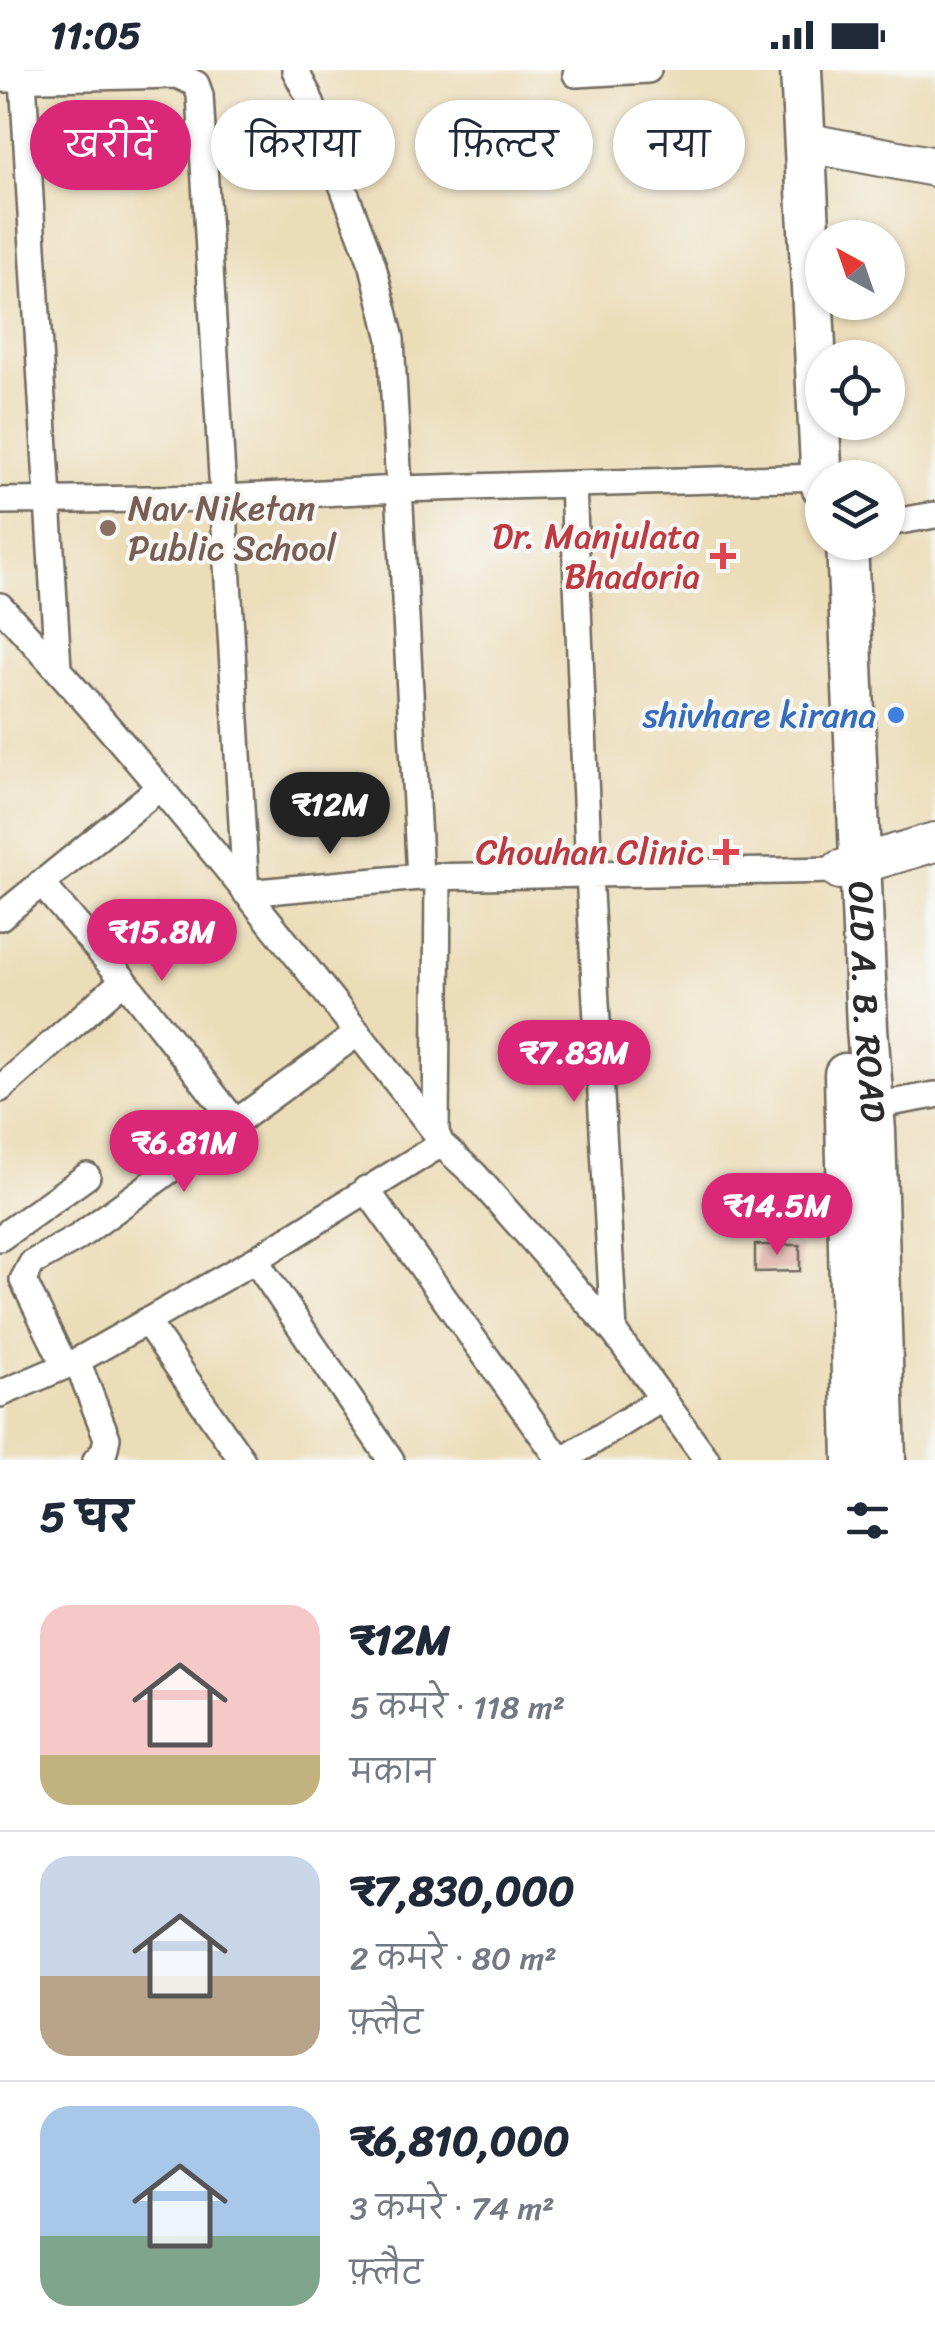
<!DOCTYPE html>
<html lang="hi">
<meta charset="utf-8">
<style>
body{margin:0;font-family:Sriracha,"Playpen Sans Deva",sans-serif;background:#f6f6f7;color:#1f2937;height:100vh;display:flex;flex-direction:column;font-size:38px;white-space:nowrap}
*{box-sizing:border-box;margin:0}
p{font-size:32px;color:#747a83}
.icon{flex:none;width:55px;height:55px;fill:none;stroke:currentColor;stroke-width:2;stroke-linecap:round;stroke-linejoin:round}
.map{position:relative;height:1390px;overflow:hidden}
.sheet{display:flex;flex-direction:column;background:#fff;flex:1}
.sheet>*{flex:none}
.banner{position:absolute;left:30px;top:30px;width:875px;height:90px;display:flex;gap:20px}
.needle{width:65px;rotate:320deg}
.controls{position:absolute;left:805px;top:150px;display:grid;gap:20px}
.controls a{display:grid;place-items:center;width:100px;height:100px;border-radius:50%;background:#fff;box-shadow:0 2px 8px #0004;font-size:50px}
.price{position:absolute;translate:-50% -85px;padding:0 22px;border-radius:35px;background:#db2777;color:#fff;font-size:32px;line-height:65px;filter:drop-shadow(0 2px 5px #0008)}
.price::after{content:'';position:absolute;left:50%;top:60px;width:30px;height:22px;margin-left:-15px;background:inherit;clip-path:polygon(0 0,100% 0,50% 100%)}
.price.current{background:#222;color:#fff}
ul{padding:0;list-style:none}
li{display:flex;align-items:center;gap:30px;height:250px;padding:0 40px}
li+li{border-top:2px solid #e0e1e3}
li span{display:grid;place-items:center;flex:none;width:280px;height:200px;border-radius:30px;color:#555}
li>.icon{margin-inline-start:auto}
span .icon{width:120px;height:120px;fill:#fffc;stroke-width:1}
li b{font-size:42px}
h2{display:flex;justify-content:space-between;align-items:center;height:120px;padding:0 40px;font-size:42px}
.tag{padding:0 35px;border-radius:45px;background:#fff;box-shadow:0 2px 8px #0004;font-size:35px;line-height:90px}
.tag.current{background:#db2777;color:#fff}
.status{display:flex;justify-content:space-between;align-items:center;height:70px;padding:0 50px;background:#fff;direction:ltr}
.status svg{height:28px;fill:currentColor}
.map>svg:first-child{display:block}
.built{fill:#f3d4be}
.building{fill:#da9e92}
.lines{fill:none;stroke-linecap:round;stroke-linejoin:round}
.street-casing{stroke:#6f695d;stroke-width:30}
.secondary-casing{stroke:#6f695d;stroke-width:42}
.primary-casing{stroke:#6f695d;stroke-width:45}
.street{stroke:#fff;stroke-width:25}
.secondary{stroke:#fff;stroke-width:38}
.primary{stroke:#fff;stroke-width:40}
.education-dot{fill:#8d6e63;stroke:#f6f6f2;stroke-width:4}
.health-dot{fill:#e0444e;stroke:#f6f6f2;stroke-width:4}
.shop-dot{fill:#3f7fe0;stroke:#f6f6f2;stroke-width:4}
.labels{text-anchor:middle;stroke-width:8;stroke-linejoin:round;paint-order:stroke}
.education-label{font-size:35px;fill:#785e54;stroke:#f6f6f2;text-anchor:start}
.health-label{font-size:35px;fill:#be3a42;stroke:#f6f6f2;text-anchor:end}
.shop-label{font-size:35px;fill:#366cbe;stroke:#f6f6f2;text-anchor:end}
.street-label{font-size:35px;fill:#2b2b2b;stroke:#f6f6f2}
</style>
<div class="status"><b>11:05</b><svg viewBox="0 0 49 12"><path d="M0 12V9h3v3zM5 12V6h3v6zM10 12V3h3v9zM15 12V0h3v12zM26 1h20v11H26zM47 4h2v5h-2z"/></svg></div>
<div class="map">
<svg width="935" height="1390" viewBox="0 0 935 1390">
<rect width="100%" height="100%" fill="#f6f6f2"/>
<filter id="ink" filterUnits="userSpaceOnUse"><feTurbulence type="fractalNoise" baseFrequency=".01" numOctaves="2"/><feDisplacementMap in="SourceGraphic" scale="20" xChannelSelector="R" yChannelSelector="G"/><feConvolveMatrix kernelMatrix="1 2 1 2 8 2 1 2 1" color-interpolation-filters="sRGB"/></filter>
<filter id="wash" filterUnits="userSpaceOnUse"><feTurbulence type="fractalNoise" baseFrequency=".0048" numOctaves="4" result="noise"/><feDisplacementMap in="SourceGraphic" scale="40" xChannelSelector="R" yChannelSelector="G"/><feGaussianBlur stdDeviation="2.25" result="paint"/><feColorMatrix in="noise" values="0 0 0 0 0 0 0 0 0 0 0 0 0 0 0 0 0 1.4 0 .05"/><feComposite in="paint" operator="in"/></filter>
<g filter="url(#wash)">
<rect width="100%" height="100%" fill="#ecddb9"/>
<!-- built -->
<path class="built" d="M802 1144V1170H756V1145Z"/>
<g id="blocks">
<!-- building -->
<path class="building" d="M755 1175H800V1201L755 1202Z"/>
</g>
</g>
<g filter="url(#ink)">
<use href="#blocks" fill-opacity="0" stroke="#6f695d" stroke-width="2.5"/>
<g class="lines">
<defs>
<path id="street" d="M295 0 308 25 373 196 391 269 420 807 589 804 573 414
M576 4 648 0
M0 9 177 5 196 14 200 25 246 823 420 807
M23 9 58 598
M0 431 222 428 399 419 822 407
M888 453 935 445
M0 536C155 703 296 883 436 1063L441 1074 474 1104 614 1262 707 1390
M41 813 124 910 236 1053
M0 847 159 718
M0 1019 124 910
M873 1036 935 1025
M436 1063 438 806
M366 1119 560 1390
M0 1168 87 1106
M255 1190 391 1390
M146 1251 242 1390
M614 1262 589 804 840 800
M77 1291 107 1368 104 1382 96 1390
M65 1296 23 1210 32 1193 77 1168 358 963
M0 1324 77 1291 255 1190 441 1074
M563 1390 663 1328"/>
<path id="secondary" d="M805 70 824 76 935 97
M840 800 935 772"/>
<g id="primary">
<path d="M801 0 822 416"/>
<path id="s1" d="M847 472 867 958 875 1061 885 1390"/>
<path d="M845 1004 854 1390"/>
</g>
</defs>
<!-- street casing -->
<use href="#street" class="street-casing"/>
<!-- secondary casing -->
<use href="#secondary" class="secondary-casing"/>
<!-- primary casing -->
<use href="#primary" class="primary-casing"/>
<!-- street -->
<use href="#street" class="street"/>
<!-- secondary -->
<use href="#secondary" class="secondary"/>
<!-- primary -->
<use href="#primary" class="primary"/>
</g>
</g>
<!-- markers -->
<circle class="education-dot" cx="108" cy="458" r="10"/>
<g class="health-dot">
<path d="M718 471h10v10h10v10h-10v10h-10v-10h-10v-10h10z"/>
<path d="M721 767h10v10h10v10h-10v10h-10v-10h-10v-10h10z"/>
</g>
<circle class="shop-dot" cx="896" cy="645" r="10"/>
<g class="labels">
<!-- education labels -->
<g class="education-label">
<text x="128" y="450">Nav Niketan<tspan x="128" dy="40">Public School</tspan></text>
</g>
<!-- health labels -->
<g class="health-label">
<text x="700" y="478">Dr. Manjulata<tspan x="700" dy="40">Bhadoria</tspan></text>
<text x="704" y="794">Chouhan Clinic</text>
</g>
<!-- shop labels -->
<g class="shop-label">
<text x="876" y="657">shivhare kirana</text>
</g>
<!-- street labels -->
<g class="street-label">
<text dy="12" stroke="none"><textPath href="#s1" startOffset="460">OLD A. B. ROAD</textPath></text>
</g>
</g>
</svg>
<div class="controls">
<a><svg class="needle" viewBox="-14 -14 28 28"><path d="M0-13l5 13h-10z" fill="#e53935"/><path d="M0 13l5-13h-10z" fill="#747a83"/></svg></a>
<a><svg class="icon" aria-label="locate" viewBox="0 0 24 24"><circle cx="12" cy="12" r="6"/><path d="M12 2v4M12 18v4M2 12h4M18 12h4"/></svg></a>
<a><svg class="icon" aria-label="layers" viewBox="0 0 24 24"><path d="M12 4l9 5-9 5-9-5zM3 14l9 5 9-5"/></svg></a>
</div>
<b class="price current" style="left:330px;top:787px">₹12M</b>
<b class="price" style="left:162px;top:914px">₹15.8M</b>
<b class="price" style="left:574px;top:1035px">₹7.83M</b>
<b class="price" style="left:184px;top:1125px">₹6.81M</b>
<b class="price" style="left:777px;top:1188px">₹14.5M</b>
<div class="banner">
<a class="tag current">खरीदें</a>
<a class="tag">किराया</a>
<a class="tag">फ़िल्टर</a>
<a class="tag">नया</a>
</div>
</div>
<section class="sheet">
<h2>5 घर<svg class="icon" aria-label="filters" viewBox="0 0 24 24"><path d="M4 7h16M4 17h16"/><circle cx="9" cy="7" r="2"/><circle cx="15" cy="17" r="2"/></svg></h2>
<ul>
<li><span style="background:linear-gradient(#f6c9c9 75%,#c2b280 0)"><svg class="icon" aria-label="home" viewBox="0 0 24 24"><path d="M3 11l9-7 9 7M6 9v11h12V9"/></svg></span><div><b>₹12M</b><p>5 कमरे · 118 m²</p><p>मकान</p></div></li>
<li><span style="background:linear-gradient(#c9d6e8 60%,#b9a48a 0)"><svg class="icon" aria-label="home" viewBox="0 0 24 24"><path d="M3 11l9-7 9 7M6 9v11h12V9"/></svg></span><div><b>₹7,830,000</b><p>2 कमरे · 80 m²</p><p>फ़्लैट</p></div></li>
<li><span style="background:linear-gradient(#a9c7e8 65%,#7fa58c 0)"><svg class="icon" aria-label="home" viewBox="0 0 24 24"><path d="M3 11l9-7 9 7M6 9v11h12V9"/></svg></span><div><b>₹6,810,000</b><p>3 कमरे · 74 m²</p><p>फ़्लैट</p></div></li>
</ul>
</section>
